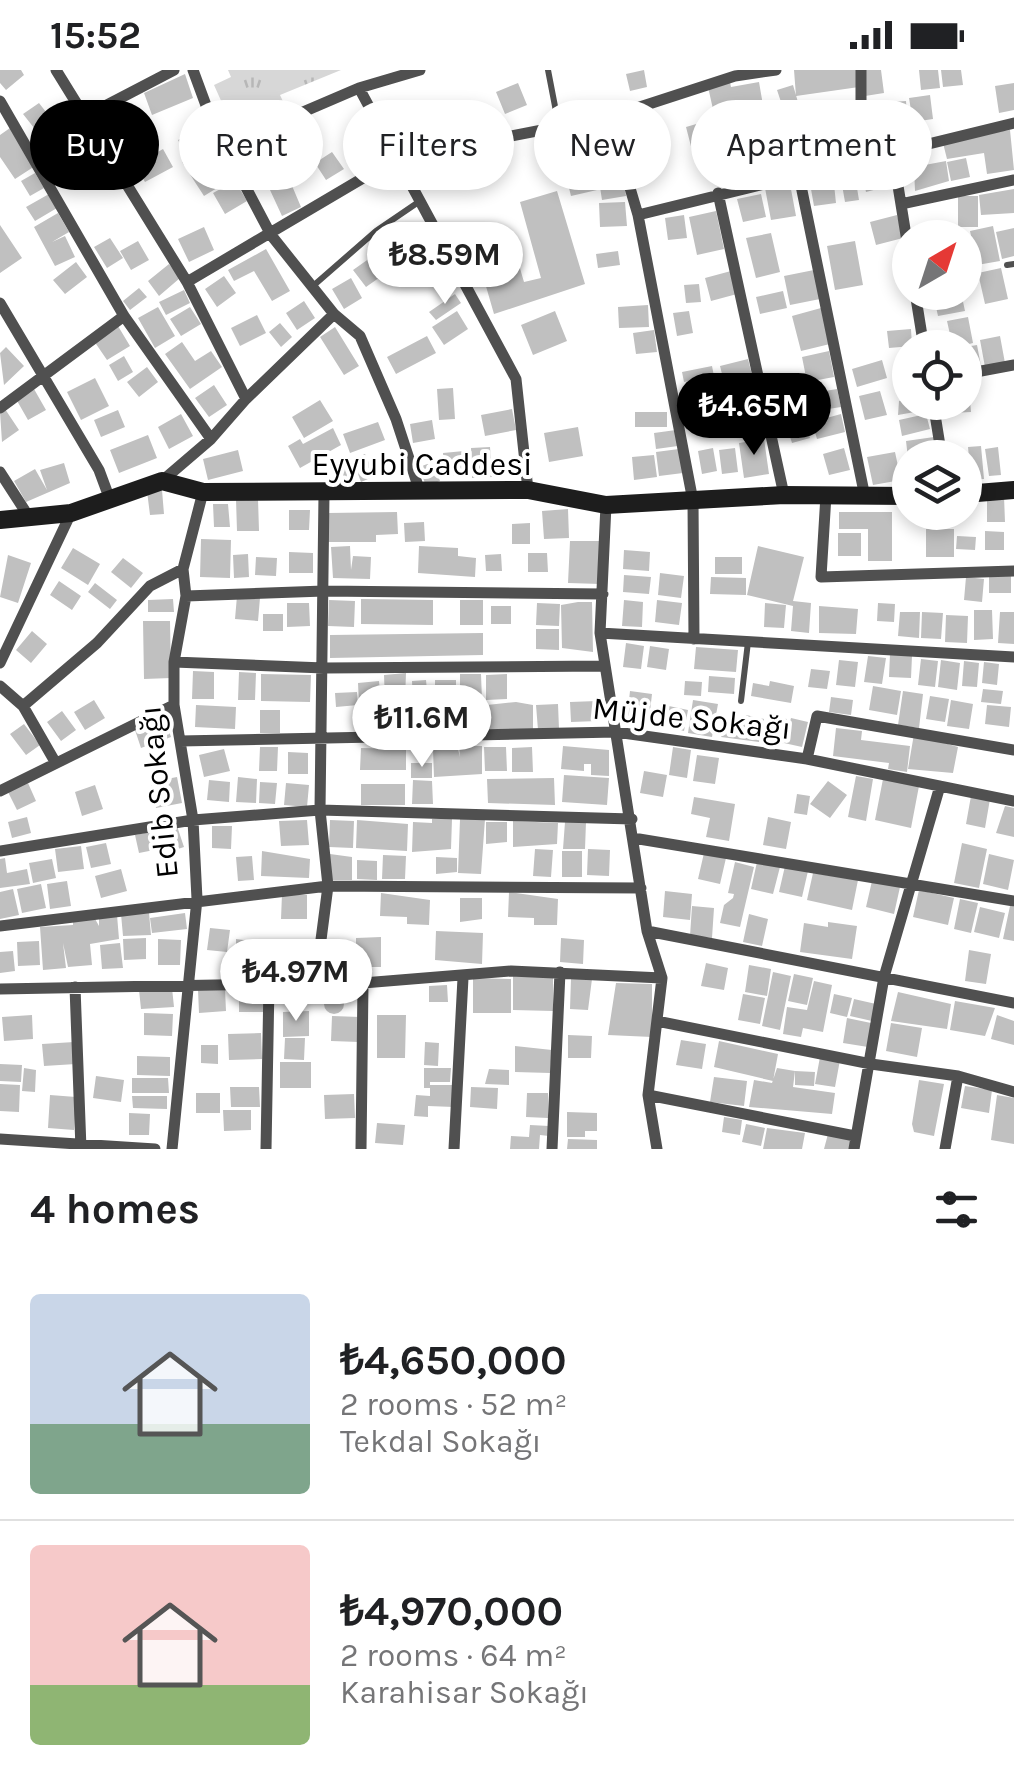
<!DOCTYPE html>
<meta charset="utf-8">
<style>
body{margin:0;font-family:Karla,sans-serif;background:#f6f6f6;color:#202124;height:100vh;display:flex;flex-direction:column;font-size:38px;white-space:nowrap}
*{box-sizing:border-box;margin:0}
p{font-size:32px;color:#757577}
.icon{flex:none;width:55px;height:55px;fill:none;stroke:currentColor;stroke-width:2;stroke-linecap:round;stroke-linejoin:round}
.map{position:relative;height:1079px;overflow:hidden}
.side{display:flex;flex-direction:column;background:#fff;flex:1}
.side>*{flex:none}
.hud{position:absolute;left:30px;top:30px;width:955px;height:90px;display:flex;gap:20px}
.needle{width:65px;rotate:39deg}
.fabs{position:absolute;left:892px;top:150px;display:grid;gap:20px}
.fabs a{display:grid;place-items:center;width:90px;height:90px;border-radius:50%;background:#fff;box-shadow:0 5px 15px #0003;font-size:50px}
.price{position:absolute;translate:-50% -85px;padding:0 22px;border-radius:35px;background:#fff;color:#222;font-size:32px;line-height:65px;filter:drop-shadow(0 2px 5px #0008)}
.price::after{content:'';position:absolute;left:50%;top:60px;width:30px;height:22px;margin-left:-15px;background:inherit;clip-path:polygon(0 0,100% 0,50% 100%)}
.price.on{background:#000;color:#fff}
ul{padding:0;list-style:none}
li{display:flex;align-items:center;gap:30px;height:250px;padding:0 30px}
li+li{border-top:2px solid #e0e0e0}
li span{display:grid;place-items:center;flex:none;width:280px;height:200px;border-radius:10px;color:#555}
li>.icon{margin-inline-start:auto}
span .icon{width:120px;height:120px;fill:#fffc;stroke-width:1}
li b{font-size:42px}
h2{display:flex;justify-content:space-between;align-items:center;height:120px;padding:0 30px;font-size:42px}
.tag{padding:0 35px;border-radius:45px;background:#fff;box-shadow:0 5px 15px #0003;font-size:35px;line-height:90px}
.tag.on{background:#000;color:#fff}
.status{display:flex;justify-content:space-between;align-items:center;height:70px;padding:0 50px;background:#fff;direction:ltr}
.status svg{height:28px;fill:currentColor}
.map>svg:first-child{display:block}
.park{fill:url(#park-tufts)}
.building{fill:#c0c0c0}
.lines{fill:none;stroke-linecap:round;stroke-linejoin:round}
.lane{stroke:#505050;stroke-width:6}
.street{stroke:#505050;stroke-width:11}
.secondary{stroke:#1d1d1d;stroke-width:18}
.labels{text-anchor:middle;stroke-width:8;stroke-linejoin:round;paint-order:stroke}
.street-label{font-size:32px;fill:#000;stroke:#fff}
</style>
<div class="status"><b>15:52</b><svg viewBox="0 0 49 12"><path d="M0 12V9h3v3zM5 12V6h3v6zM10 12V3h3v9zM15 12V0h3v12zM26 1h20v11H26zM47 4h2v5h-2z"/></svg></div>
<div class="map">
<svg width="1014" height="1079" viewBox="0 0 1014 1079">
<defs>
<pattern id="park-tufts" width="24" height="20" patternUnits="userSpaceOnUse" patternTransform="scale(2.5)"><rect width="24" height="20" fill="#d7d7d7"/><path d="M3 7l-1-3M5 7V3M7 7l1-3M15 17l-1-3M17 17v-4M19 17l1-3" fill="none" stroke="#b7b7b7"/></pattern>
</defs>
<rect width="100%" height="100%" fill="#fff"/>
<!-- park -->
<path class="park" d="M228 0H341L280 25 287 40 239 56 231 53 214 15 231 7Z"/>
<!-- building -->
<path class="building" d="M0 0H21L24 5 6 20 0 13Z
M644 0 647 17 630 21 626 4Z
M794 0H857L859 17 796 26Z
M861 0H881L884 23 865 26Z
M919 0H938L940 18 921 20Z
M941 0H961L963 15 943 17Z
M185 4 193 28 152 45 144 23Z
M730 12 731 17 759 12 764 41 715 48 708 17Z
M518 13 527 35 505 44 496 22Z
M1014 13V40L999 43 995 16Z
M793 15 800 39 785 44 777 20Z
M930 25 933 49 913 52 909 28Z
M466 30 472 44 435 59 429 45Z
M906 31 908 62H893L892 32Z
M39 33 53 51 38 63 23 44Z
M646 38 651 59 633 63 629 42Z
M127 40 136 56 117 67 108 50Z
M885 41 889 69 871 72 866 44Z
M710 50 718 77 693 84 686 57Z
M849 50 856 75 834 80 829 53Z
M303 57 315 80 259 107 247 85Z
M10 58 35 96 15 109 0 87V65Z
M57 58 73 78 56 91 40 72Z
M200 59 230 110 204 126 182 92 199 81 187 87 178 70Z
M1010 60 1014 100 987 104 984 83 947 89 942 69Z
M788 66 794 98 774 102 768 70Z
M762 69 769 98 730 108 723 78Z
M650 76 656 95 639 100 634 80Z
M163 79 173 97 145 112 135 95Z
M365 79 373 98 356 105 348 86Z
M332 82 344 99 326 110 315 93Z
M73 85 81 94 70 103 86 93 93 104 72 119 58 97Z
M966 88 970 107 951 111 947 92Z
M946 91 949 111 915 121 914 97Z
M880 95 885 117 866 122 861 99Z
M592 100 597 120 571 126 566 106Z
M622 100 626 126 602 130 598 104Z
M35 103 44 118 30 126 21 111Z
M833 105 836 133 814 136 809 108Z
M855 106 859 130 845 132 841 109Z
M235 111 247 131 225 144 213 123Z
M290 111 301 137 282 146 270 120Z
M790 114 796 146 771 150 765 118Z
M1014 119V143L981 145 979 125Z
M557 121 585 214 494 244 483 206 519 195 524 212 541 208 520 132Z
M49 124 57 138 35 151 26 137Z
M761 124 766 147 743 152 737 129Z
M958 126H978V157H958Z
M625 132 627 156 600 157 599 133Z
M716 141 724 179 697 185 689 147Z
M58 143 69 162 52 172 65 166 75 187 55 196 34 157Z
M684 145 687 168 668 170 665 148Z
M897 145 903 168 876 175 870 152Z
M0 155 22 188 0 203Z
M403 156 417 176 401 188 386 168Z
M993 156 1000 191 977 195 970 161Z
M204 157 214 180 189 192 178 169Z
M1014 158V186L1002 189 996 162Z
M771 163 780 202 756 208 746 168Z
M110 168 123 188 107 198 94 177Z
M138 171 149 190 131 200 120 181Z
M855 171 863 215 835 220 827 176Z
M386 178 399 197 385 206 372 187Z
M266 179 290 221 272 231 254 201 234 211 228 200Z
M618 181 620 195 598 198 596 184Z
M370 188 383 205 366 217 353 200Z
M76 192 87 207 65 224 53 210Z
M169 194 180 208 159 226 148 211Z
M1001 198 1008 229 985 234 978 203Z
M814 200 820 229 790 235 784 206Z
M731 201 737 224 711 231 705 208Z
M224 206 236 223 217 237 205 219Z
M351 208 362 228 344 239 332 219Z
M699 214 701 232 686 233 684 215Z
M139 218 147 227 130 240 123 231Z
M184 220 190 233 166 245 159 232Z
M783 221 787 238 760 244 756 227Z
M961 222 965 241 938 246 934 228Z
M455 224 461 233 436 250 429 242Z
M304 231 315 248 297 260 286 243Z
M648 235 649 257 619 258 618 237Z
M158 237 175 266 155 278 138 248Z
M190 237 201 254 181 266 170 249Z
M821 238 830 274 801 281 792 246Z
M457 241 468 259 444 275 432 257Z
M555 241 567 271 533 285 521 255Z
M689 241 693 263 677 266 673 243Z
M257 245 266 263 240 276 231 258Z
M968 247 973 273 953 278 947 251Z
M280 253 292 267 281 277 269 262Z
M118 256 130 276 107 290 94 271Z
M335 257 359 296 344 305 320 267Z
M911 259 912 276 889 278 887 261Z
M654 260 657 282 636 284 633 263Z
M427 266 436 283 396 304 387 287Z
M1000 266 1005 293 985 297 980 270Z
M182 272 195 291 211 281 222 297 190 319 165 284Z
M977 275 981 296 965 300V277Z
M6 277 24 296 4 315 0 283Z
M829 281 834 307 807 312 802 287Z
M124 286 133 302 118 311 109 295Z
M748 289 752 305 724 312 720 296Z
M882 290 887 308 857 317 852 299Z
M712 296 714 306 684 312 682 302Z
M147 297 158 312 139 327 127 312Z
M95 308 109 336 81 350 67 322Z
M716 309 720 337 692 341 688 313Z
M752 309 758 332 733 338 727 316Z
M799 309 801 326 780 329 773 313Z
M214 315 227 335 209 347 195 328Z
M965 317H969L971 342 952 343 951 332H965Z
M453 318 455 349 439 350 437 319Z
M34 319 46 340 28 350 16 329Z
M837 319 841 337 816 341 813 323Z
M880 321 887 345 865 350 859 326Z
M910 329 925 332 926 340 898 345 899 331Z
M320 330 333 351 304 368 292 347Z
M5 339 19 360 2 372 0 342Z
M512 339 516 360 485 366 481 345Z
M752 339 757 361 735 367 729 345Z
M118 340 125 357 101 367 94 350Z
M713 341 717 356 697 361 693 346Z
M635 342H667V357H635Z
M181 344 193 366 169 379 158 357Z
M841 344 845 362 817 369 812 352Z
M926 344 930 359 902 366 899 350Z
M804 348 810 368 792 373 786 354Z
M432 350 435 369 413 373 410 354Z
M378 352 385 370 350 383 343 364Z
M578 357 583 386 549 392 544 363Z
M333 358 341 375 300 398 288 376 300 369 303 374Z
M676 360 678 376 656 379 654 363Z
M148 365 157 388 119 403 110 380Z
M934 367 937 388H908L906 371Z
M764 369 769 404 744 408 739 373Z
M981 376 984 409 971 410 968 377Z
M490 377 492 407 472 408 471 378Z
M998 377 1001 405 989 406 985 379Z
M713 378 717 401 702 404 698 381Z
M735 378 738 402 722 404 719 380Z
M844 378 850 400 829 405 823 384Z
M679 379 683 403 659 406 656 382Z
M238 380 243 401 208 410 203 389Z
M464 381 466 405 445 406 443 383Z
M895 382 901 410 873 415 867 387Z
M365 384 375 406 361 412 358 404 339 412 333 398Z
M654 385 657 407 634 410 632 387Z
M433 392 440 411 426 416 419 397Z
M64 393 70 413 26 432 14 411 35 399 47 420 40 400Z
M162 420 164 444 150 445 147 421Z
M1004 426 1005 452H987V427Z
M236 429H258L259 461H237Z
M213 434H228L230 457H214Z
M568 439 569 468 544 469 542 441Z
M289 440H310L309 460H289Z
M397 442 398 464 376 465V472H328V443Z
M839 442H892V491H868V459H839Z
M929 442H952V454H929Z
M424 452 425 471 405 472 404 453Z
M530 453V474H512V454Z
M926 459H954V487H926Z
M985 461 1004 462V480H985Z
M838 463H861V486H838Z
M957 466 976 467 975 480 956 479Z
M201 469 231 470 230 508 200 507Z
M570 471H601L600 514 568 513Z
M350 476 351 500 353 486 371 487 370 509 333 508 331 477Z
M419 476 458 478V486L476 488 475 507 418 503Z
M758 476 804 487 793 531 811 533 809 563 791 561 793 536 747 525Z
M73 478 100 494 88 515 61 498Z
M624 480 650 482 649 501 623 499Z
M289 482 313 483V503H289Z
M528 483H547L548 502H528Z
M248 484 249 507 234 508 233 485Z
M501 484 502 501H486L485 485Z
M8 485 31 493 18 533 0 527Z
M256 487 277 488 276 506 255 505Z
M715 487H742V504H715Z
M123 488 143 503 131 518 111 502Z
M660 503 684 506 681 528 658 525Z
M1011 503V523H989V504Z
M624 505 651 507 649 524 623 522Z
M711 507 746 508V525L710 524Z
M966 507 984 509 982 532 964 530Z
M59 511 81 526 72 540 50 525Z
M95 513 117 530 110 539 88 522Z
M237 526 260 528 258 551 235 549Z
M173 529 174 542H148V530Z
M361 529 433 530V555L361 554Z
M329 530 355 531 354 557 328 556Z
M460 530H483V555H460Z
M624 530 643 532 642 557 622 556Z
M657 530 682 533 679 555 655 552Z
M578 532H592L593 582 562 578 561 535Z
M287 533H309L310 556 287 557Z
M537 533 560 534 559 556 536 555Z
M765 533 786 535 784 558 764 557Z
M878 533 895 534 894 552 877 551Z
M491 536H511V554H491Z
M819 536 858 539 856 564 819 563Z
M974 540H992L993 569 974 570Z
M900 542H920L919 568 898 566Z
M922 542 943 543 941 569 921 568Z
M1000 542H1014V574L998 573Z
M263 544H283V561H263Z
M946 545 968 546 967 573 945 572Z
M143 551H170L171 608 144 609Z
M536 559H559V580L536 579Z
M32 561 47 574 31 593 16 580Z
M483 563V585L330 588V565Z
M626 573 644 576 641 599 623 597Z
M650 576 669 579 666 600 647 597Z
M696 577 738 580 736 602 694 599Z
M890 584 912 586 911 608 889 607Z
M868 586 886 588 882 614 864 612Z
M921 589 938 591 935 617 918 615Z
M839 590 858 592 855 617 836 615Z
M941 590 960 593 957 620 938 617Z
M964 591 979 593 977 617 962 616Z
M984 592 999 594 997 615 982 613Z
M811 599 830 601 827 619 808 617Z
M193 601 214 602V629H192Z
M239 602 256 603 255 630H238Z
M406 603 404 658H386L384 605Z
M261 604 311 605 310 632 261 631Z
M460 604H481L482 630H460Z
M507 604V629L486 630V605Z
M709 606 735 608 734 624 708 622Z
M426 610 428 631 413 632 412 611Z
M435 610H456V629H435Z
M379 611 381 633 365 635H381V655H360L358 613Z
M685 611 702 612 701 626 684 625Z
M770 611 794 616 791 633 751 626 753 613 769 616Z
M873 616 901 621 897 645 869 640Z
M983 619 1003 621 1001 634 981 632Z
M630 621 652 624 649 650 627 648Z
M903 621 923 624 919 658 898 655Z
M357 622 358 635 336 637 335 623Z
M930 626 949 629 945 652 926 649Z
M831 627 853 630 851 645 829 642Z
M94 630 105 648 85 660 74 642Z
M693 630 718 634 712 667 688 663Z
M951 630 973 634 969 659 947 656Z
M597 631 598 651 571 652 570 632Z
M516 632 533 635V659H488L487 635Z
M558 634 559 659 538 660 536 635Z
M196 635 236 637 235 659 195 657Z
M664 635 688 640 684 661 660 655Z
M987 635 1011 637 1009 657 985 654Z
M461 636 484 639V662L461 659Z
M455 638 456 663 411 664V639Z
M260 640H280V663H260Z
M62 641 76 660 61 671 47 652Z
M746 645 764 649 759 672 721 667 725 647 745 651Z
M768 646 787 649 783 674 763 671Z
M791 648 808 652 802 677 784 673Z
M165 649 171 667 141 678 135 660Z
M24 654 40 675 26 685 10 664Z
M836 658 862 661 861 670 910 676 907 702 888 699 889 693 833 686Z
M914 664 958 677 953 703 908 699Z
M459 676H482V704L434 707 433 679H458L460 687Z
M563 676 609 680V706L591 705V694H584V701L561 699Z
M260 677H278L277 701H259Z
M484 677H506L507 701H485Z
M532 677 533 702H512V678Z
M673 677 691 680 687 708 669 705Z
M361 678 406 679V700H360Z
M224 679 230 701 204 707 199 685Z
M288 682 308 683V704H288Z
M697 685 719 688 715 714 693 711Z
M411 693H432V708H411Z
M644 701 667 705 663 727 640 723Z
M564 705 609 708 607 735 562 732Z
M856 706 873 709 866 751 848 747Z
M177 707 182 733 156 738 151 712Z
M238 707 257 709 256 733 236 732Z
M554 708 555 735 488 733 487 709Z
M883 709 919 716 911 758 875 750Z
M209 710 230 712 229 732 207 730Z
M413 710 432 711 433 734H412Z
M828 711 847 725 830 748 810 734Z
M260 712 277 713 275 734 259 733Z
M28 713 36 731 17 740 8 722Z
M286 713 309 715 307 737 284 735Z
M361 714H405V735H361Z
M95 715 103 739 82 746 75 722Z
M797 724 810 726 807 745 794 743Z
M971 726 990 729 985 758 966 754Z
M694 727 735 734 729 771 706 767 710 748 691 744Z
M1005 736 1014 738V767L996 763Z
M27 747 31 763 12 768 8 752Z
M768 747 791 752 786 779 763 775Z
M432 749H452L451 779 412 782 413 752 432 753Z
M460 749H485L481 804 458 803Z
M307 750 309 775 281 776 279 751Z
M330 750 354 751 353 778 329 777Z
M357 750 408 754 407 781 356 778Z
M513 751 558 753 557 774 513 777Z
M486 752H507V772L486 774Z
M565 752H586L585 779H563Z
M177 756 184 777 172 781 164 760Z
M212 756H232L231 779 212 778Z
M160 760 164 778 139 783 135 765Z
M106 773 111 794 91 798 86 777Z
M962 773 987 779 979 818 954 813Z
M81 776 84 799 58 802 55 779Z
M535 779 553 780 551 807 533 806Z
M588 779 610 780 609 806 587 805Z
M262 781 310 789 309 808 261 806Z
M562 781H582V807H562Z
M704 783 726 788 720 814 698 809Z
M330 784 352 787V810H329Z
M989 784 1014 790 1008 820 983 814Z
M383 785 406 786 405 809H382Z
M252 786 254 810 238 811 236 787Z
M436 787 457 788V802L436 804Z
M5 788 7 803 27 799 30 814 0 818V789Z
M52 789 56 808 33 813 29 793Z
M357 790 377 791V810L357 809Z
M735 792 754 797 740 857 720 853 724 835 733 828 734 824 728 823Z
M757 792 780 797 773 824 751 819Z
M785 796 808 801 802 827 779 822Z
M121 799 127 821 101 828 95 806Z
M813 803 858 810 852 840 807 830Z
M67 811 71 836 50 839 47 814Z
M872 811 900 817 894 844 866 837Z
M41 814 46 838 22 843 17 819Z
M13 819 19 845 0 849V822Z
M919 820 954 828 948 855 913 847Z
M665 821 692 824 690 850 663 847Z
M509 822 558 829 557 855H534V848L508 847Z
M381 823 430 830 429 855 407 854V847L380 846Z
M282 824 307 825V849H281Z
M460 828H482V849L460 852Z
M960 829 978 833 971 863 954 859Z
M692 836 714 838 712 868 690 866Z
M1010 836 1014 837V871L1003 869Z
M980 837 1005 843 999 868 974 862Z
M149 843 151 865 123 866 121 844Z
M185 843 187 859 152 863 150 848Z
M749 844 768 849 762 876 743 872Z
M99 845H117L119 869 90 874 92 895 68 897 63 873 66 898 43 900 40 857 73 855V849L94 847 99 856Z
M828 852 857 856 852 889 800 882 804 853 828 857Z
M210 858 230 860 227 882 207 880Z
M436 861 483 863 482 894 435 890Z
M381 867V897H356V868Z
M146 868V889L124 890 123 869Z
M561 868 584 870 583 894 560 892Z
M158 869 181 870 180 895H158Z
M236 869 257 872V898H236Z
M39 871 40 895 18 896 17 872Z
M120 873 123 898 102 899 100 875Z
M969 880 991 884 986 914 965 911Z
M13 881 15 901 0 903V882Z
M706 893 728 898 724 920 701 916Z
M749 895 771 899 767 926 745 922Z
M773 902 791 906 780 960 762 956Z
M513 904H553V941L513 940Z
M794 904 813 908 807 935 788 931Z
M473 908 511 909V943H473Z
M571 908 592 909 588 940 570 939Z
M814 911 832 915 823 962 803 958 801 967 783 964 787 937 807 940Z
M616 913 652 914V967L608 965Z
M447 915 448 932H429V916Z
M172 918 174 937 141 939 139 920Z
M225 919 226 941 199 943 198 920Z
M265 919V942H239V920Z
M898 922 951 934 947 959 891 951Z
M324 934a10 10 0 1 1 20 0a10 10 0 1 1-20 0Z
M743 924 765 928 760 954 738 950Z
M834 924 852 928 847 947 830 943Z
M854 929 876 934 872 951 850 946Z
M955 931 995 938 985 966 950 960Z
M309 941V966L283 967V942Z
M144 943 173 944 172 966 144 965Z
M32 945 33 969 4 971 2 947Z
M377 945H406L405 988H377Z
M997 945 1014 951V975L991 969Z
M332 946 360 947 359 972 331 971Z
M847 948 871 953 868 977 843 973Z
M891 953 922 958 917 987 886 981Z
M261 963 262 989 229 990 228 964Z
M568 965 592 966 591 988H568Z
M285 968H305L304 990 284 989Z
M681 970 706 974 702 999 676 995Z
M719 971 778 984 773 1011 714 997Z
M74 972 76 994 44 996 42 974Z
M425 972 439 973 438 996 424 995Z
M201 975H218V994L201 993Z
M515 976 552 980 550 1003 515 1002Z
M137 986 170 987V1006L137 1005Z
M820 987 840 990 835 1017 815 1014Z
M280 992H311V1018H280Z
M0 994 22 995 21 1012 0 1011Z
M24 998 36 1000 35 1022 22 1021Z
M424 998H451L450 1012H430V1018H424Z
M777 998 795 1001 793 1017 835 1023 832 1044 749 1037 754 1010 772 1013Z
M489 999 509 1000V1015L485 1014Z
M795 1001 815 1002 814 1016 795 1015Z
M96 1006 124 1010 121 1032 93 1028Z
M714 1007 747 1011 744 1036 710 1032Z
M132 1008H168L169 1023H132Z
M919 1010 944 1014 934 1066 914 1062 912 1054Z
M0 1014 20 1015 19 1042 0 1041Z
M430 1015H455L454 1037 428 1036V1047L414 1046 416 1025 430 1026Z
M965 1016 992 1020 989 1043 961 1038Z
M230 1017H259L260 1037H231Z
M471 1017 498 1018 497 1039 470 1037Z
M196 1023H220V1043H196Z
M527 1023H548V1048L526 1047Z
M354 1024 355 1048 325 1049 324 1025Z
M50 1025 76 1027 74 1060 48 1058Z
M997 1025 1014 1028V1074L991 1070Z
M132 1026H167V1039L133 1038Z
M223 1040H251V1060L224 1061Z
M567 1042 597 1043V1061H585V1067H567Z
M129 1043 150 1044 149 1065H129Z
M724 1047 742 1050 740 1065 722 1062Z
M377 1053 405 1055 403 1075 375 1073Z
M746 1054 765 1058 761 1076 742 1072Z
M530 1055 549 1056V1066L540 1065 539 1079H510L511 1066 529 1067Z
M767 1058 805 1063 802 1079H763Z
M828 1064 851 1069 849 1079H824Z
M568 1069 597 1070V1079H567Z"/>
<g class="lines">
<!-- lane -->
<path class="lane" d="M548 0 559 57
M1007 195 1014 194
M313 216 376 161 420 131
M741 631 748 572"/>
<!-- street -->
<path class="street" d="M56 0 187 212 246 329
M193 0 214 57 271 165 334 244 360 266 396 349 419 419
M359 18 516 309 528 420
M0 31 124 246 211 369
M84 47 174 0
M609 47 638 145 693 431 694 569
M224 76 359 18 420 0
M893 85 910 190
M861 91V0
M799 106 865 427
M718 123 784 425
M901 134 1014 110
M638 145 1014 53
M187 212 397 88 609 47 735 6 776 0
M915 222 924 278
M0 233 99 400 109 427
M965 304 1014 295
M933 332 942 388
M0 338 124 246
M0 402 29 447
M162 411 211 369 246 329 334 244
M826 425 821 507 1014 501
M606 435 600 563 647 861 662 908 648 1025 657 1079
M186 526 324 521 603 524
M600 563 1014 587
M174 592 324 598 605 596
M0 593 71 443
M0 616 23 636 54 690
M23 636 97 573 150 516 183 499
M180 671 616 662 807 689 1014 731
M807 689 817 646 1014 680
M0 721 174 635
M633 768 1014 831
M0 781 193 750 320 740 632 749
M0 856 328 816 641 818
M647 861 1014 933
M316 908 328 816 320 740 324 424
M75 917 81 1079
M0 919 269 914 316 908 363 913 511 901 662 908
M657 951 871 994 958 1006 1014 1022
M648 1025 855 1066
M0 1069 155 1079
M172 1079 197 829 193 750 174 635V592L186 526 183 499 203 422
M266 1079 269 914
M361 1079 363 913
M454 1079 463 908
M552 1079 560 902
M854 1079 884 907 940 716
M945 1079 958 1006"/>
<!-- secondary -->
<path class="secondary" d="M965 424 1014 420
M0 450 71 443 162 411 203 422 528 420 606 435 784 425 910 426"/>
</g>
<g class="labels">
<!-- street labels -->
<g class="street-label">
<text x="422" y="405">Eyyubi Caddesi</text>
<text transform="translate(692 648) rotate(6)" y="11">Müjde Sokağı</text>
<text transform="translate(158 722) rotate(-96)" y="11">Edib Sokağı</text>
</g>
</g>
</svg>
<div class="fabs">
<a><svg class="needle" viewBox="-14 -14 28 28"><path d="M0-13l5 13h-10z" fill="#e53935"/><path d="M0 13l5-13h-10z" fill="#757577"/></svg></a>
<a><svg class="icon" aria-label="locate" viewBox="0 0 24 24"><circle cx="12" cy="12" r="6"/><path d="M12 2v4M12 18v4M2 12h4M18 12h4"/></svg></a>
<a><svg class="icon" aria-label="layers" viewBox="0 0 24 24"><path d="M12 4l9 5-9 5-9-5zM3 14l9 5 9-5"/></svg></a>
</div>
<b class="price" style="left:445px;top:237px">₺8.59M</b>
<b class="price on" style="left:754px;top:388px">₺4.65M</b>
<b class="price" style="left:422px;top:700px">₺11.6M</b>
<b class="price" style="left:296px;top:954px">₺4.97M</b>
<div class="hud">
<a class="tag on">Buy</a>
<a class="tag">Rent</a>
<a class="tag">Filters</a>
<a class="tag">New</a>
<a class="tag">Apartment</a>
</div>
</div>
<section class="side">
<h2>4 homes<svg class="icon" aria-label="filters" viewBox="0 0 24 24"><path d="M4 7h16M4 17h16"/><circle cx="9" cy="7" r="2"/><circle cx="15" cy="17" r="2"/></svg></h2>
<ul>
<li><span style="background:linear-gradient(#c9d6e8 65%,#7fa58c 0)"><svg class="icon" aria-label="home" viewBox="0 0 24 24"><path d="M3 11l9-7 9 7M6 9v11h12V9"/></svg></span><div><b>₺4,650,000</b><p>2 rooms · 52 m²</p><p>Tekdal Sokağı</p></div></li>
<li><span style="background:linear-gradient(#f6c9c9 70%,#8fb573 0)"><svg class="icon" aria-label="home" viewBox="0 0 24 24"><path d="M3 11l9-7 9 7M6 9v11h12V9"/></svg></span><div><b>₺4,970,000</b><p>2 rooms · 64 m²</p><p>Karahisar Sokağı</p></div></li>
</ul>
</section>
